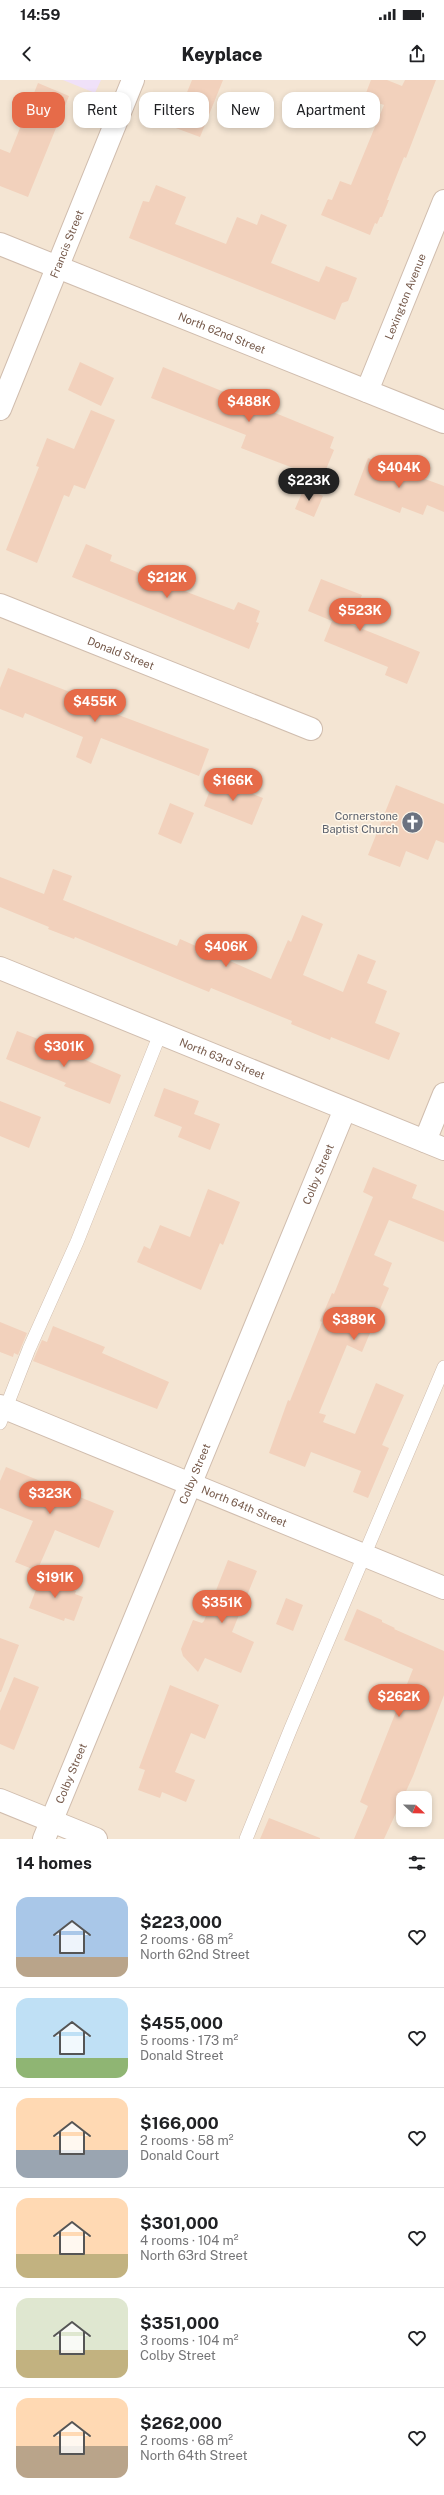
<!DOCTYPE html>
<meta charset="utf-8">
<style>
body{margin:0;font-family:"Public Sans",sans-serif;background:#f6f6f6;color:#202124;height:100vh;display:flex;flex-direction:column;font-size:15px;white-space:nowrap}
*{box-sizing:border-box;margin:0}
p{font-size:13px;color:#757577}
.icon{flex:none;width:22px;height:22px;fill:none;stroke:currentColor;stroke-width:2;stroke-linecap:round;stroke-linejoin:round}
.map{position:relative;height:1759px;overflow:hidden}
.drawer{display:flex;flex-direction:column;background:#fff;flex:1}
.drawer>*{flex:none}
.top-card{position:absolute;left:12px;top:12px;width:420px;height:36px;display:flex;gap:8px}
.needle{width:26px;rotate:112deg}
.tools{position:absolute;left:396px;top:1711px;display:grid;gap:8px}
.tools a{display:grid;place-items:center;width:36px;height:36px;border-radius:8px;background:#fff;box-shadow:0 2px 6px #0003;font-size:20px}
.price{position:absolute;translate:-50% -34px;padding:0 9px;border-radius:14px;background:#e66b49;color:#fff;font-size:13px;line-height:26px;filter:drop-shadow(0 1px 2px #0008)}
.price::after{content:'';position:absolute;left:50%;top:24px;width:12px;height:9px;margin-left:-6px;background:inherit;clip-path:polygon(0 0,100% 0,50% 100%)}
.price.on{background:#222;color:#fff}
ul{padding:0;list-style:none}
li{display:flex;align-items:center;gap:12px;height:100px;padding:0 16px}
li+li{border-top:1px solid #e0e0e0}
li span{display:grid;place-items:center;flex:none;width:112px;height:80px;border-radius:12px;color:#555}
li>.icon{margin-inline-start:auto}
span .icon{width:48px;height:48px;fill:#fffc;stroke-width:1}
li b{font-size:17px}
h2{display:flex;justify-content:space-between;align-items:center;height:48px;padding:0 16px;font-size:17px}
.tag{padding:0 14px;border-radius:12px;background:#fff;box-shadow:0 2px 6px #0003;font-size:14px;line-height:36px}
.tag.on{background:#e66b49;color:#fff}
.status{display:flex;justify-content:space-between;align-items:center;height:28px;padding:0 20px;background:#fff;direction:ltr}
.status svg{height:11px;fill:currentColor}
header{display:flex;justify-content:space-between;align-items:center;height:52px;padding:0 16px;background:#fff;font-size:18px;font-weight:800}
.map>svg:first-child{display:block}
.residential{fill:#f4e5d3;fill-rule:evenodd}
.education{fill:#f0e1f9}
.building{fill:#f2d1bc}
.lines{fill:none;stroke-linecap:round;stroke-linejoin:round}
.service-casing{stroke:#d0bdae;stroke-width:14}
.minor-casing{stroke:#d0bdae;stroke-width:24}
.service{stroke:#fff;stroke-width:13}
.minor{stroke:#fff;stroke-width:22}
.labels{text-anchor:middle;stroke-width:3;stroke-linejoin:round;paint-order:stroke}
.street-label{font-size:11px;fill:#75594a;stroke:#fff7ea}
.worship-label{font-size:11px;fill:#5b616d;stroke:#fff7ea;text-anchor:end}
</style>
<div class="status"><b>14:59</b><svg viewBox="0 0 49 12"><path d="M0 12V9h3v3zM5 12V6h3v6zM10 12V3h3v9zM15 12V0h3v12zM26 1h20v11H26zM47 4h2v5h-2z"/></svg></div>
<header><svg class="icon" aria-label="back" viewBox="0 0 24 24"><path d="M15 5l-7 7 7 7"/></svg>Keyplace<svg class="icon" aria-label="share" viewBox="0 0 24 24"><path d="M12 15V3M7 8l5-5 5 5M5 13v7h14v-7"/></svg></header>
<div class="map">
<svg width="444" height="1759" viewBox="0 0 444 1759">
<rect width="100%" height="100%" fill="#fcf3e4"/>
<!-- residential -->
<path class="residential" d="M0 0H444V1759H71L59 1754 56 1759H0ZM403 1718H425V1740H403Z"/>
<!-- education -->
<path class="education" d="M63 0H101L95 13Z"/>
<!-- building -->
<path class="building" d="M192 0H223L200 57 173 47Z
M371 0H387L402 6 405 0H436L406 78 404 77 387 120H389L382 137H380L377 144 375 143 370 155 321 135 328 119 332 120 340 101 351 105 384 25 364 18Z
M38 3 69 16 28 117 0 106V69L10 73Z
M156 105 186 117 175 144 226 164 237 137 257 145 261 134 287 145 271 183 319 202 326 186 357 198 348 221 342 223 335 240 129 158 143 121 149 122Z
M80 282 114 298 101 326 68 310Z
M163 287 334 357 330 368 334 370 322 399 241 368 246 355 151 318Z
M91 330 115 340 85 409 74 405 69 417 64 415 37 483 6 470 39 387 36 386 47 358 74 369Z
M368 378 444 406V432L427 425 423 435 402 427 400 433 354 415Z
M304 408 323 416 314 437 295 429Z
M86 464 112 475 110 481 174 507 234 530 238 522 260 531 256 542 259 543 249 569 72 497Z
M321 499 362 515 350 544 420 572 407 604 385 595 388 587 324 561 332 541 308 531Z
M8 588 101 624 100 628 209 669 199 696 101 658 91 684 76 677 83 657 25 633 23 638 0 629V608Z
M214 699 263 718 252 745 204 726Z
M396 705 444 724V763L436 760 428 780 406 771 400 787 368 775Z
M170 723 194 733 181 764 158 754Z
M53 789 72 796 63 820 177 866 180 859 271 899 288 860 291 862 302 835 323 844 303 895 343 912 358 874 376 881 367 903 387 911 375 943 400 953 389 980 331 957 330 960 291 944 292 941 211 908 209 912 75 857 74 859 48 849 49 847 0 827V797L44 814Z
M17 951 46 962 43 969 75 980 76 976 121 995 110 1024 64 1006 66 1003 6 979Z
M164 1008 199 1021 194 1034 220 1044 210 1070 178 1057 182 1047 154 1036Z
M0 1021 41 1037 29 1068 0 1056Z
M373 1087 417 1105 412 1118 444 1131V1162L389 1140 374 1175 392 1183 383 1205 389 1208 362 1272 347 1265 319 1333 326 1335 323 1342 355 1354 376 1303 404 1315 382 1365 389 1368 368 1418 353 1412 361 1391 311 1372 305 1387 269 1373 288 1320 290 1321 322 1242 320 1241 332 1213 334 1214 373 1117 363 1112Z
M208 1109 240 1122 223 1165 220 1163 201 1210 137 1182 144 1166 150 1169 160 1145 190 1157Z
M0 1242 27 1253 18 1275 14 1273 13 1277 0 1272Z
M53 1246 105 1267 102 1273 169 1302 157 1329 33 1281 42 1260 47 1262Z
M6 1387 114 1431 99 1468 55 1450 37 1491 15 1482 33 1441 0 1428V1401Z
M228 1480 257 1491 232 1552 254 1562 241 1593 205 1578 198 1592 183 1576 181 1569 193 1540 202 1543 204 1541Z
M43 1491 60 1497 58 1504 76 1511 75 1514 83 1517 74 1541 65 1538 64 1541 29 1528Z
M286 1518 303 1525 293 1551 276 1544Z
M357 1529 382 1540V1542L395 1548 394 1549 444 1571V1615L413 1696 384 1759H354L368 1726 360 1722 413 1589 344 1560Z
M0 1558 19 1565 1 1612H0Z
M14 1597 39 1607 14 1670 0 1664V1631Z
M170 1605 219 1625 205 1659 191 1653 175 1692 195 1700 186 1722 162 1712 160 1718 138 1710 145 1690 139 1688Z
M269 1738 320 1758V1759H260Z"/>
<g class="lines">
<defs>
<path id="service" d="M0 1343 29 1269 77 1162 160 954
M246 1759 291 1648 444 1287"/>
<g id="minor">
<path id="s1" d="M0 164 444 342"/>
<path id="s2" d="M367 311 444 121"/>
<path id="s3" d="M0 329 133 0"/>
<path id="s4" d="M0 525 311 649"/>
<path id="s5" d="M0 888 444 1069"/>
<path d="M425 1061 444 1014"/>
<path id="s6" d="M0 1326 444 1508"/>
<path d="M0 1720 96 1759"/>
<path id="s7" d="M44 1759 345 1029"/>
</g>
</defs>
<!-- service casing -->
<use href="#service" class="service-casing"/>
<!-- minor casing -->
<use href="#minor" class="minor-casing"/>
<!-- service -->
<use href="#service" class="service"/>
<!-- minor -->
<use href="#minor" class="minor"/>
</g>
<!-- icons -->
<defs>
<symbol id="church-disc" viewBox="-11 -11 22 22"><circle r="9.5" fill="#6b7280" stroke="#fff7ea"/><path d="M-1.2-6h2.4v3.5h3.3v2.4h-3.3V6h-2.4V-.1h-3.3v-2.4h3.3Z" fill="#fff"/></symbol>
</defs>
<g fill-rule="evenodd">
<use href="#church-disc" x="400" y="730" width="25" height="25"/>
</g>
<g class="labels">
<!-- street labels -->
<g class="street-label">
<text dy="4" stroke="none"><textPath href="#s3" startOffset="178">Francis Street</textPath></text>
<text dy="4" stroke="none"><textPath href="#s2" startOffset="102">Lexington Avenue</textPath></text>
<text dy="4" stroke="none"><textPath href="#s1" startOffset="239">North 62nd Street</textPath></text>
<text dy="4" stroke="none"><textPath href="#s4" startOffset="130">Donald Street</textPath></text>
<text dy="4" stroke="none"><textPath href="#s5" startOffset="240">North 63rd Street</textPath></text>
<text dy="4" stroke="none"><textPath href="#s7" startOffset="719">Colby Street</textPath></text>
<text dy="4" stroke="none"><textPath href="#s7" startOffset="395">Colby Street</textPath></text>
<text dy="4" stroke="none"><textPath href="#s6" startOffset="264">North 64th Street</textPath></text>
<text dy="4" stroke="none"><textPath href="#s7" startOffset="71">Colby Street</textPath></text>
</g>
<!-- worship labels -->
<g class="worship-label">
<text x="398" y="740">Cornerstone<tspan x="398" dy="13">Baptist Church</tspan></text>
</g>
</g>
</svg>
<div class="tools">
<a><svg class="needle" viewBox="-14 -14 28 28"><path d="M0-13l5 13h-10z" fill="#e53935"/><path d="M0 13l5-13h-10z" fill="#757577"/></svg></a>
</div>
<b class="price" style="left:249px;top:343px">$488K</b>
<b class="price" style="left:399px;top:409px">$404K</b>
<b class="price on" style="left:309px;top:422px">$223K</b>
<b class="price" style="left:167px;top:519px">$212K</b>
<b class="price" style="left:360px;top:552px">$523K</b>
<b class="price" style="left:95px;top:643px">$455K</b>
<b class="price" style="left:233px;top:722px">$166K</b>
<b class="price" style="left:226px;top:888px">$406K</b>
<b class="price" style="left:64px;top:988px">$301K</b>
<b class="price" style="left:354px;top:1261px">$389K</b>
<b class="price" style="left:50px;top:1435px">$323K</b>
<b class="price" style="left:55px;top:1519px">$191K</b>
<b class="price" style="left:222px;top:1544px">$351K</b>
<b class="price" style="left:399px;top:1638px">$262K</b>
<div class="top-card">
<a class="tag on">Buy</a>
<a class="tag">Rent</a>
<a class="tag">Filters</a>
<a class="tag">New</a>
<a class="tag">Apartment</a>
</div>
</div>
<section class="drawer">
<h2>14 homes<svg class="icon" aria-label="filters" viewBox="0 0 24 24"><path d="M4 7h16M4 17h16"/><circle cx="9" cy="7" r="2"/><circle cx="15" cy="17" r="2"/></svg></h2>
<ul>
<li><span style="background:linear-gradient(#a9c7e8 75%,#b9a48a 0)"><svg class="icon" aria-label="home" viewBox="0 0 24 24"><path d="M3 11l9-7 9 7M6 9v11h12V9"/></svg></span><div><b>$223,000</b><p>2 rooms · 68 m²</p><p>North 62nd Street</p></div><svg class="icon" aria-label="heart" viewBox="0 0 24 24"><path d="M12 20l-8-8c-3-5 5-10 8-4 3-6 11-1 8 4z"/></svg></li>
<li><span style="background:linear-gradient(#bfe0f5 75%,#8fb573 0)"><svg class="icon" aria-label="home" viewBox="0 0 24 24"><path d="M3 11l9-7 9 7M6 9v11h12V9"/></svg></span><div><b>$455,000</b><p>5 rooms · 173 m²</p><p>Donald Street</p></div><svg class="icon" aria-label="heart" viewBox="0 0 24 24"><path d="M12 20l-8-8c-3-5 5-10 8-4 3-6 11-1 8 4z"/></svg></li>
<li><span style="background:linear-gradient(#ffd9b3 65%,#9aa5b1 0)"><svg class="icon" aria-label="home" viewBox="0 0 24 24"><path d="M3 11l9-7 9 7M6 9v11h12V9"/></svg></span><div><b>$166,000</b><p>2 rooms · 58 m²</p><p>Donald Court</p></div><svg class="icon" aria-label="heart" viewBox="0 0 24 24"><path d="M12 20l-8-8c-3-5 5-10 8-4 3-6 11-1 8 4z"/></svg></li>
<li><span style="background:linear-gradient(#ffd9b3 70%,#c2b280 0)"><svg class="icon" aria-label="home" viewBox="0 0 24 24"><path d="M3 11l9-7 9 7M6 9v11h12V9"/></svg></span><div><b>$301,000</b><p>4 rooms · 104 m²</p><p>North 63rd Street</p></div><svg class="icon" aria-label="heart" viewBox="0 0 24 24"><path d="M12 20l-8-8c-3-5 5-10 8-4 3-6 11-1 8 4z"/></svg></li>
<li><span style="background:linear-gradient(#dfe7d0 65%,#c2b280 0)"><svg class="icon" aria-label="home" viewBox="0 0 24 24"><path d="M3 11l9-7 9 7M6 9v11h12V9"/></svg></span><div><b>$351,000</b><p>3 rooms · 104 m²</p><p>Colby Street</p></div><svg class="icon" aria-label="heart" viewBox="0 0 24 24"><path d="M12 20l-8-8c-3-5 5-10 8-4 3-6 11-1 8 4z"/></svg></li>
<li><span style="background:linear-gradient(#ffd9b3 60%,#b9a48a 0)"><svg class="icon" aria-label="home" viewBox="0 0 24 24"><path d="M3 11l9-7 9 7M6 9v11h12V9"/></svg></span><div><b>$262,000</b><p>2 rooms · 68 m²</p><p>North 64th Street</p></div><svg class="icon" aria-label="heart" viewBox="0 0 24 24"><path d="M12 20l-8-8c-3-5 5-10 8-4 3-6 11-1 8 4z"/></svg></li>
</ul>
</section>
